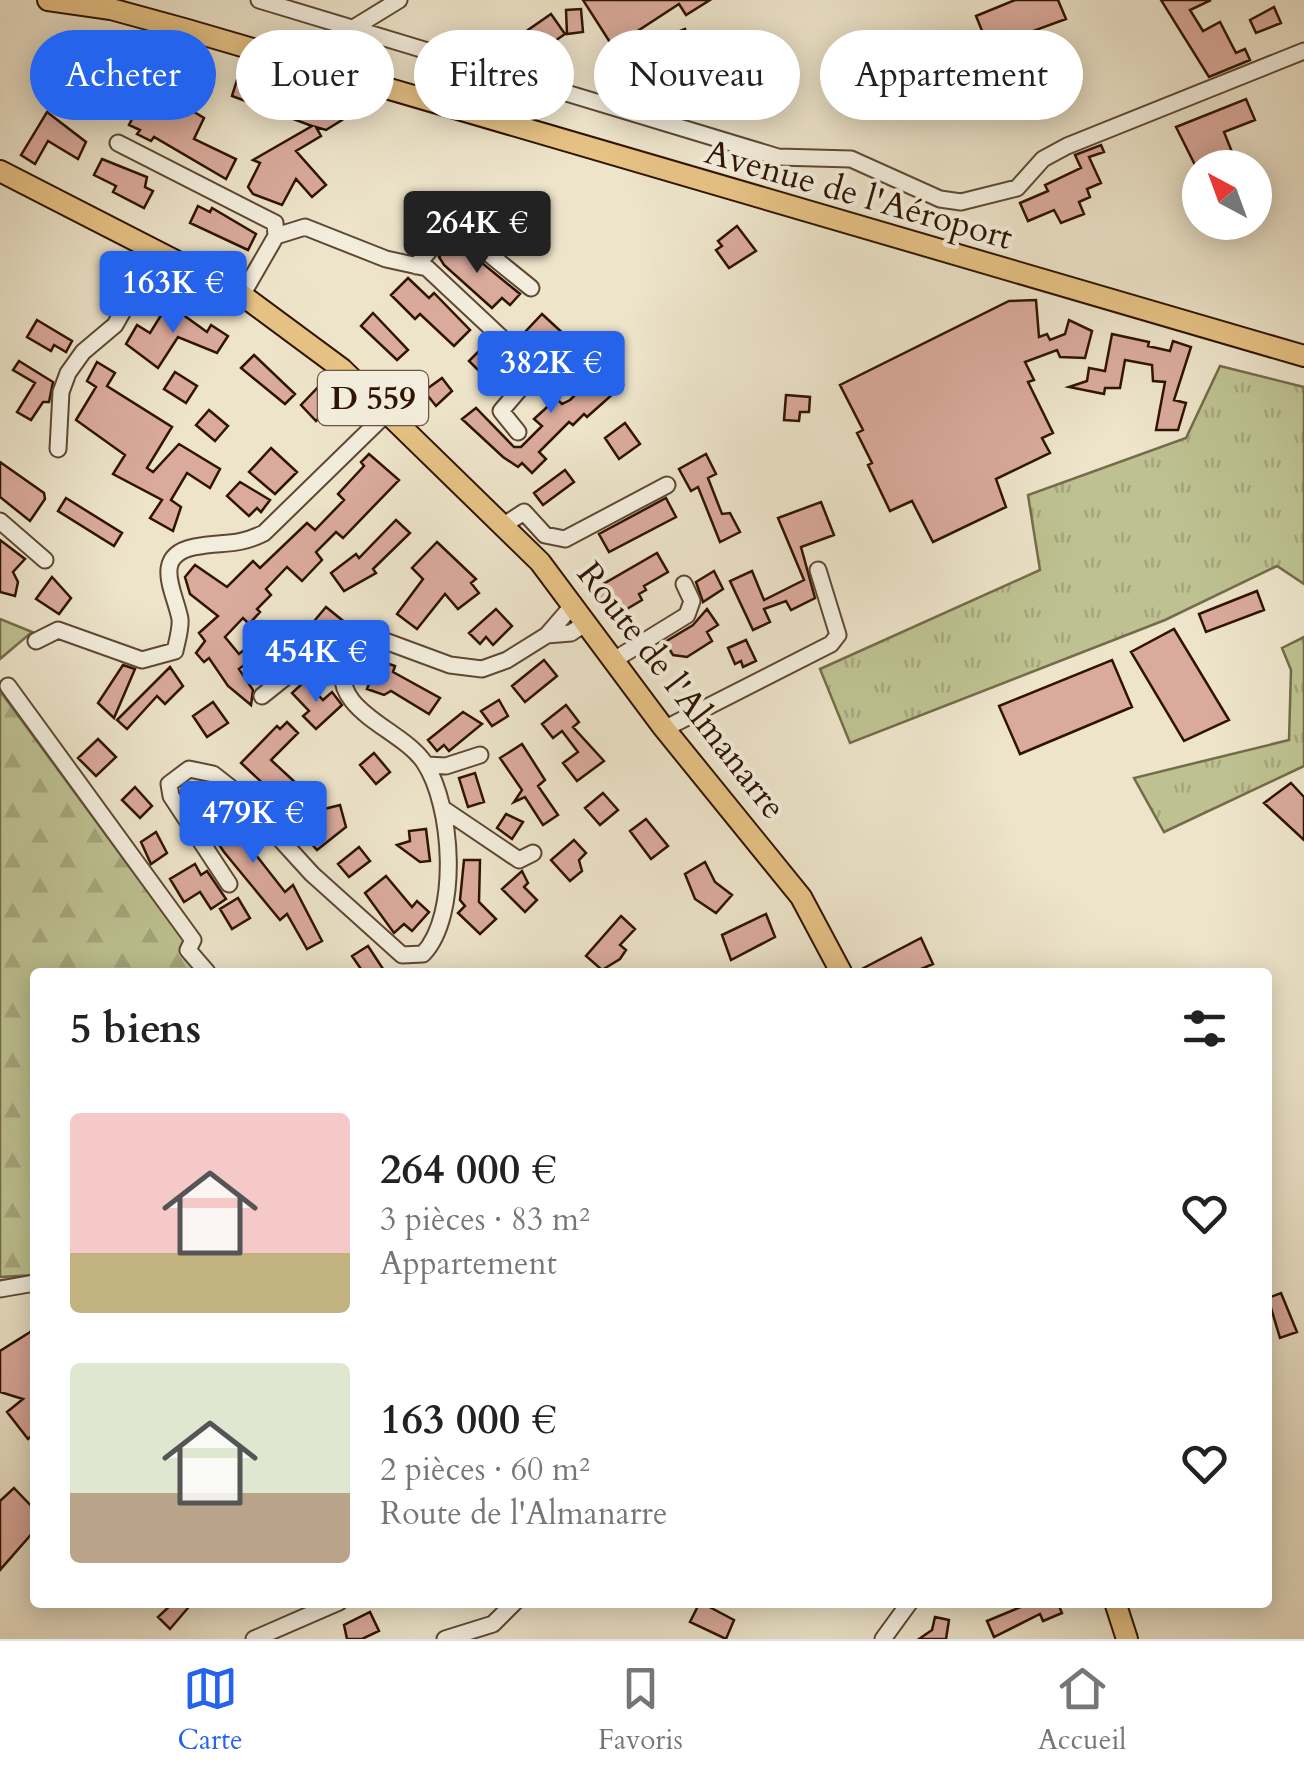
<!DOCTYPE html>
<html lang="fr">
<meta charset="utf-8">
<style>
body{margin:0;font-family:Cardo,serif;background:#f6f6f6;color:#222;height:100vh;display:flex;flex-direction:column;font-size:38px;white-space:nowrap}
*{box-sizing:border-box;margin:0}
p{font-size:32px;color:#767676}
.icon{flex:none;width:55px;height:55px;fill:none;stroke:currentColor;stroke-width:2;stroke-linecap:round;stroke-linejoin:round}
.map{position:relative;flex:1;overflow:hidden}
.drawer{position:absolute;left:30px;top:968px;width:1242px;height:640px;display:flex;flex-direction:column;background:#fff;border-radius:10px;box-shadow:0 5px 25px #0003}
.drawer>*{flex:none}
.top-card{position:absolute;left:30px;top:30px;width:1245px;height:90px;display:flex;gap:20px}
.needle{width:65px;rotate:319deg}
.tools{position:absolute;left:1182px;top:150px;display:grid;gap:20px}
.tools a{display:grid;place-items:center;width:90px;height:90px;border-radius:50%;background:#fff;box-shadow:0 5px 25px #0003;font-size:50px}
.price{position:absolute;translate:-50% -85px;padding:0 22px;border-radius:10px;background:#2563eb;color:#fff;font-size:32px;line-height:65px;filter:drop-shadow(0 2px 5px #0008)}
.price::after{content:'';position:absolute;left:50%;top:60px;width:30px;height:22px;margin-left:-15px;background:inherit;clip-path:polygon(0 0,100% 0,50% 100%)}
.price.on{background:#222;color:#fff}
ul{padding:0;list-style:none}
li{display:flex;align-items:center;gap:30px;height:250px;padding:0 40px}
li span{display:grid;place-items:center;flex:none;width:280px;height:200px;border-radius:10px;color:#555}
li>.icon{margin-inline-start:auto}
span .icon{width:120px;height:120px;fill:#fffc;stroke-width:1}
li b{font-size:42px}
h2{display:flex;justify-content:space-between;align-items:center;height:120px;padding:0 40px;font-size:42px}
.chip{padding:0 35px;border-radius:45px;background:#fff;box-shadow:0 5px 25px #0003;font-size:35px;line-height:90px}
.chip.on{background:#2563eb;color:#fff}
.tabs{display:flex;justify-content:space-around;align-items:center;height:140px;border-top:2px solid #e0e0e0;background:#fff;font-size:28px;color:#767676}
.tabs a{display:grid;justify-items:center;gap:5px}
.tabs .on{color:#2563eb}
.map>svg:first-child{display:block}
.grass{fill:url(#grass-tufts);stroke:#766b49;stroke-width:2.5}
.forest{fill:url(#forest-firs);stroke:#766b49;stroke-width:2.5}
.building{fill:#daaa9c;stroke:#2f1400;stroke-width:2.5}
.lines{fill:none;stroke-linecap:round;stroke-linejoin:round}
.minor-casing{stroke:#5e4832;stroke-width:19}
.major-casing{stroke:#2f1400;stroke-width:24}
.minor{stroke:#f3eddd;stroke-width:15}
.major{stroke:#e6c285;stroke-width:20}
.labels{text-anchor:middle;stroke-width:8;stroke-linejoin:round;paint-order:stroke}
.shield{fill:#f3eddd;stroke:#6a5542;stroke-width:2.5}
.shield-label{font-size:32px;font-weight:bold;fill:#2f1400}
.street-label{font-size:35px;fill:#2f1400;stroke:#f3eddd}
</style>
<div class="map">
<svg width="1304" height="1639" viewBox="0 0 1304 1639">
<defs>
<pattern id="grass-tufts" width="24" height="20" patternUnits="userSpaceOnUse" patternTransform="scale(2.5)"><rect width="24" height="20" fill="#bec292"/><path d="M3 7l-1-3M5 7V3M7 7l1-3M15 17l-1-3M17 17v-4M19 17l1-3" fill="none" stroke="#a4a67c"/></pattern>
<pattern id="forest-firs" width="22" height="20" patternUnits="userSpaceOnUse" patternTransform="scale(2.5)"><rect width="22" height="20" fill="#bec292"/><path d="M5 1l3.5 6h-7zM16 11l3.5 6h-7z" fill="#a4a67c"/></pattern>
</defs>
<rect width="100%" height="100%" fill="#ede4ca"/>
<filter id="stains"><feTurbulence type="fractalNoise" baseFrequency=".002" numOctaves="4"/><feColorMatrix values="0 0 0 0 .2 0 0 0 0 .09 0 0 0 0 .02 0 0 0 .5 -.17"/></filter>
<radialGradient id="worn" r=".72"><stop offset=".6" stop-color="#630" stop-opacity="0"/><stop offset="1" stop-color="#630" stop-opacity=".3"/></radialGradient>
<!-- grass -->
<path class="grass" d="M1220 366 1304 387V584L1277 566 1165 620 850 743 820 669 1040 570 1028 495 1186 438Z
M1304 637V766L1164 832 1134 778 1289 740 1291 670 1282 648Z"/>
<!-- forest -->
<path class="forest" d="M0 619 32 632 0 659Z
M0 691 207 972H35V1275L0 1277Z"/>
<!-- building -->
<path class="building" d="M583 0H710L686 15 679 4 613 47Z
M1015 0H1058L1066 19 1003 42 1007 52 993 58 976 16Z
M1161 0H1211L1190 10 1203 31 1220 22 1236 53 1245 49 1250 60 1209 77Z
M1274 7 1281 23 1256 33 1250 20Z
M581 9 583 32 567 34 566 10Z
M551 14 565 34 539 52 528 30Z
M685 29 690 43 664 53 669 63 635 81 622 55Z
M84 46 102 55 83 89 112 105 104 117 59 95Z
M142 69 153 74 149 83 171 94 175 86 198 97 191 110 204 118 194 139 236 159 226 179 154 137 151 141 137 134 140 130 129 125 140 103 122 94 127 83 134 86Z
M237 80 334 105 342 120 326 130 316 127 321 136 296 151 326 185 312 197 296 179 282 205 253 194 248 187 260 163 253 160 312 126 232 96Z
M1246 99 1255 120 1224 132 1232 152 1196 167 1176 127Z
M47 112 86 142 78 159 48 141 35 164 21 155Z
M1101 145 1104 152 1089 157 1101 183 1087 189 1090 197 1079 202 1084 214 1061 223 1054 210 1028 221 1020 203 1048 191 1045 185 1081 168 1075 155Z
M102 159 147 177 145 187 153 191 144 208 113 192 116 186 94 175Z
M198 206 210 212 212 208 256 234 248 250 190 223Z
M523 206 547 229 539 238 529 240 519 225 515 229 506 220Z
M737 226 756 251 729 268 716 250 722 246 718 241Z
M454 240 520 294 510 305 502 298 492 308 444 265 439 257Z
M408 278 429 298 434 293 470 330 454 346 420 314 415 319 391 295Z
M1036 300 1039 337 1047 334 1050 340 1065 334 1069 320 1092 331 1085 358 1060 357 1057 350 1025 362 1034 380 1028 382 1053 433 1042 438 1050 453 996 479 1006 507 933 542 912 501 890 511 868 465 872 463 857 433 863 430 840 385 1009 301Z
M168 304 207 332 211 325 228 336 217 353 178 337 158 368 126 344 137 325 150 333Z
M373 313 408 350 397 360 361 326Z
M542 314 581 350 564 367 526 331Z
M37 320 72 341 66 352 54 345 51 351 27 337Z
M1112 334 1149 342 1148 346 1170 351 1173 341 1191 347 1174 400 1186 403 1178 430H1156L1165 382 1153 381 1152 365 1125 360 1120 388H1105L1104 394 1069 387 1087 381 1089 368 1105 371Z
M486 344 510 361 490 382 469 361Z
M591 344 602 356 598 360 623 385 587 417 584 414 573 425 569 422 539 452 546 459 532 473 522 463 518 467 503 457 462 419 476 408 514 447H521L542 426 534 419 545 409 556 398 562 404 570 400 596 375 578 356Z
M254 355 295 394 285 404 241 368Z
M19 361 53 382 49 402H43L31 420 17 412 35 383 13 370Z
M97 362 115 373 107 386 172 427 147 468 153 472 179 444 220 469 210 488 187 473 171 500 181 507 173 531 150 518 162 500 113 474 125 455 76 420 96 387 87 381Z
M175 372 197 386 186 403 164 389Z
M442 378 452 391 436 406 424 391Z
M321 384 337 401 316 421 301 405Z
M786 395 810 397 809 412H800L799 421 784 420Z
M209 410 228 426 215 441 196 425Z
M625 423 640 444 619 459 605 438Z
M271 448 297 472 275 494 249 472Z
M369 454 399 480 343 538 336 532 316 552 322 560 302 581 287 567 266 589 271 595 257 609 260 612 249 624 243 618 225 637 239 654 256 640 264 649 239 669 253 690 251 705 228 686 209 658 204 662 196 653 205 641 199 633 218 616 190 594 185 577 195 565 227 587 253 561 260 568 307 523 315 530 344 500 338 494 364 466 361 462Z
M706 454 716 474 708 478 722 514 730 513 740 532 720 542 698 487 691 491 679 469Z
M0 462 44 493 45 499 30 521 0 497Z
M565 470 574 482 543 505 534 493Z
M240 482 270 500 261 512 257 508 249 516 227 496Z
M66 498 122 533 114 546 58 511Z
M666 498 676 517 609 552 599 534Z
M821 502 834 535 801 547 815 598 791 610 786 601 764 609 770 622 753 630 730 581 752 571 764 600 804 580 778 518Z
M396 520 410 533 373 569 376 573 344 591 331 573 356 554 359 558Z
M0 540 25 559 13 572 18 582 15 596 0 592Z
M437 542 476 579 471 583 479 593 458 609 445 594 417 629 397 614 423 579 412 568Z
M657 553 668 572 644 586 646 590 639 594 642 600 613 617 593 590Z
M714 571 723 589 703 602 696 582Z
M52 577 71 598 59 614 36 599Z
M1257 591 1264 610 1206 632 1199 614Z
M326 607 342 620 330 633 315 620Z
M496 609 512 626 493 645 486 637 480 644 469 633Z
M707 609 718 625 707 632 712 641 687 657 673 655 665 642 693 625Z
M1174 629 1229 720 1184 741 1131 652Z
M276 631 296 654 283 665 262 643Z
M746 640 756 661 743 667 741 661 735 664 728 648Z
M378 660 395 666 393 672 440 698 429 714 391 691 384 695 367 689Z
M544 660 557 676 525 702 512 686Z
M1112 660 1132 707 1020 754 999 706Z
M123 665 135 669 114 718 98 703Z
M170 667 183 686 165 704 157 696 127 729 117 720Z
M305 681 323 700 332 692 342 705 316 729 303 716 309 711 292 693Z
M499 700 508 716 492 726 481 711Z
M213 702 228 723 207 737 193 716Z
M566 705 579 722 573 727 604 761 577 781 563 763 578 752 562 731 553 738 542 724Z
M463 712 482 724 449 751 444 745 437 751 428 740Z
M287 722 298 733 271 760 324 809 340 805 346 827 317 850 268 794 271 791 241 763 277 726 280 729Z
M98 739 116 757 96 776 78 758Z
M522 744 545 780 538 786 558 815 543 825 525 797 514 802 522 790 500 758Z
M374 753 390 772 376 784 360 765Z
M475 773 484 802 468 807 459 778Z
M203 783 214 789 209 795 285 892 293 885 322 941 307 949 287 914 280 920 224 852 213 836 216 834 188 801V787Z
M1291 783 1304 797V840L1264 803Z
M135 787 152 806 140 818 122 800Z
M603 793 618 810 600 825 585 808Z
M506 814 523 822 512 839 497 828Z
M646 819 668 846 651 859 630 831Z
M426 829 430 861 420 862 397 845 410 841 409 831Z
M156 832 167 853 151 864 141 842Z
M574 840 586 853 579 860 582 871 570 881 551 860Z
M359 847 370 861 349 877 338 864Z
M464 860H480L479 902 496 919 480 934 458 913 465 906 460 900Z
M705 862 715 882 732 895 716 913 695 899 685 874Z
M195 864 201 875 207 871 226 899 211 909 200 892 184 902 170 879Z
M522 871 528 883 524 887 537 900 525 912 502 889Z
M386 876 412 907 417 901 429 912 412 931 404 924 394 933 365 893Z
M238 898 250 918 232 929 220 909Z
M766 914 775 937 731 960 722 935Z
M621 916 635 929 620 945 626 950 620 959 602 970 586 956Z
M921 938 933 964 914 972H856Z
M368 946 385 972H363L352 956Z
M1281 1293 1297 1332 1280 1338 1268 1298Z
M35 1329V1433L28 1439 7 1412 23 1399 0 1392V1351Z
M14 1488 35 1510V1530L0 1570V1501Z
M174 1602H193L170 1629 158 1617Z
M700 1602 734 1620 726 1639 690 1622Z
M1033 1602 1068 1603 1059 1606 1062 1613 1043 1621 1040 1614 994 1637 987 1621Z
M370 1612 379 1631 362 1639H347L344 1625Z
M935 1617 949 1620 946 1639H919L932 1630Z"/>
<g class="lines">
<defs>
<path id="minor" d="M259 0 778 157 851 159 940 199 961 202 1017 188 1043 159 1067 146 1304 51
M355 27 399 0
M118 143 275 223 276 236 242 295
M276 236 305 227 386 259 427 268 554 387 576 376
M416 266 448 229 457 228 531 288
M518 432 501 411 536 370
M58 449 61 392 68 373 83 352 115 325 157 251
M0 521 45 560
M504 525 524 512 545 535 565 539 667 485
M547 635 571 633 587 622
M36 641 58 630 142 660 175 651C177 641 181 629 180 619 175 592 151 556 194 547 222 541 236 547 264 533L388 412
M614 660 687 615 692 601 684 584
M8 686 193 940 188 950 207 972
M262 696 302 664 325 676 341 675
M664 729 831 644 838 635 818 570
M426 765 446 766 480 755
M445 810 519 860 533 853
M229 884 171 796 169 784 189 769 213 774 241 796 312 874 402 955 423 954C460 915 453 805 424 762 401 728 328 711 345 660L377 638 450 665 482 669 507 660 547 635 573 605
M0 1289 35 1283
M254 1639 339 1602
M445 1639 493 1624 515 1602
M883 1639 910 1602"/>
<path id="major" d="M48 0 111 9 184 29 1304 356
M0 171 242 295 342 369 540 562 663 727 801 897 841 972
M1115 1602 1127 1639"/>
</defs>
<!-- minor casing -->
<use href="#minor" class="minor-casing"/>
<!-- major casing -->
<use href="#major" class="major-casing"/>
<!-- minor -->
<use href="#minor" class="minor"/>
<!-- major -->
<use href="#major" class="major"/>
</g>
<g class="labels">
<!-- shield labels -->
<rect class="shield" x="318" y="371" width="110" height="54" rx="8"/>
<g class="shield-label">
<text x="373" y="409">D 559</text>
</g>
<!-- street labels -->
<g class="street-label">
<text transform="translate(859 194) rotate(16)" y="12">Avenue de l'Aéroport</text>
<text transform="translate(682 690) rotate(52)" y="12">Route de l'Almanarre</text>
</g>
</g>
<rect width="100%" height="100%" filter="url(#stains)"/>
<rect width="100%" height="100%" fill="url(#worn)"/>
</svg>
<div class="tools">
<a><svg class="needle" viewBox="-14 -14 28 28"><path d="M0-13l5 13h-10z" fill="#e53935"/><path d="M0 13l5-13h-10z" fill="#767676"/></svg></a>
</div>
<b class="price on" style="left:477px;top:276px">264K €</b>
<b class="price" style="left:173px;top:336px">163K €</b>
<b class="price" style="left:551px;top:416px">382K €</b>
<b class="price" style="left:316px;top:705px">454K €</b>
<b class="price" style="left:253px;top:866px">479K €</b>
<div class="top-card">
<a class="chip on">Acheter</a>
<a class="chip">Louer</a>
<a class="chip">Filtres</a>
<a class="chip">Nouveau</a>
<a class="chip">Appartement</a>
</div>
<section class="drawer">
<h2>5 biens<svg class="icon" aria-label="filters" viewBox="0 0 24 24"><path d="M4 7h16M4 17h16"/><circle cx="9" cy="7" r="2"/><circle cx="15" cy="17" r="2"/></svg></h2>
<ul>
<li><span style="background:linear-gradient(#f6c9c9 70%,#c2b280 0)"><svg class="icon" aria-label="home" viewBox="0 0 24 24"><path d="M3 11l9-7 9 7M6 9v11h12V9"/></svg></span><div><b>264 000 €</b><p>3 pièces · 83 m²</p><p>Appartement</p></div><svg class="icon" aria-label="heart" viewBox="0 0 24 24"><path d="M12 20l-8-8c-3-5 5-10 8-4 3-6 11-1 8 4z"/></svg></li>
<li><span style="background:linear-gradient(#dfe7d0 65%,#b9a48a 0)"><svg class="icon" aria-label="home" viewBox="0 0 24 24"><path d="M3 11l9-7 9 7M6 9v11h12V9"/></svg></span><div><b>163 000 €</b><p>2 pièces · 60 m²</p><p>Route de l'Almanarre</p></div><svg class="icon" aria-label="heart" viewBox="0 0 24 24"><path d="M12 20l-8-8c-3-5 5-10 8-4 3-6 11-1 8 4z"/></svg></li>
</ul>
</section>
</div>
<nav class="tabs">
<a class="on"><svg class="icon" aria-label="map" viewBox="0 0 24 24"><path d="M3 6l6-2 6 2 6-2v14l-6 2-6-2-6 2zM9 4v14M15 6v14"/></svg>Carte</a>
<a><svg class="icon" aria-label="saved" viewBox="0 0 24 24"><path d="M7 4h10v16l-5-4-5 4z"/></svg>Favoris</a>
<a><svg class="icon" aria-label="home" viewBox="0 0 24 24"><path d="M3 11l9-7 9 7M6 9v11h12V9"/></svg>Accueil</a>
</nav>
